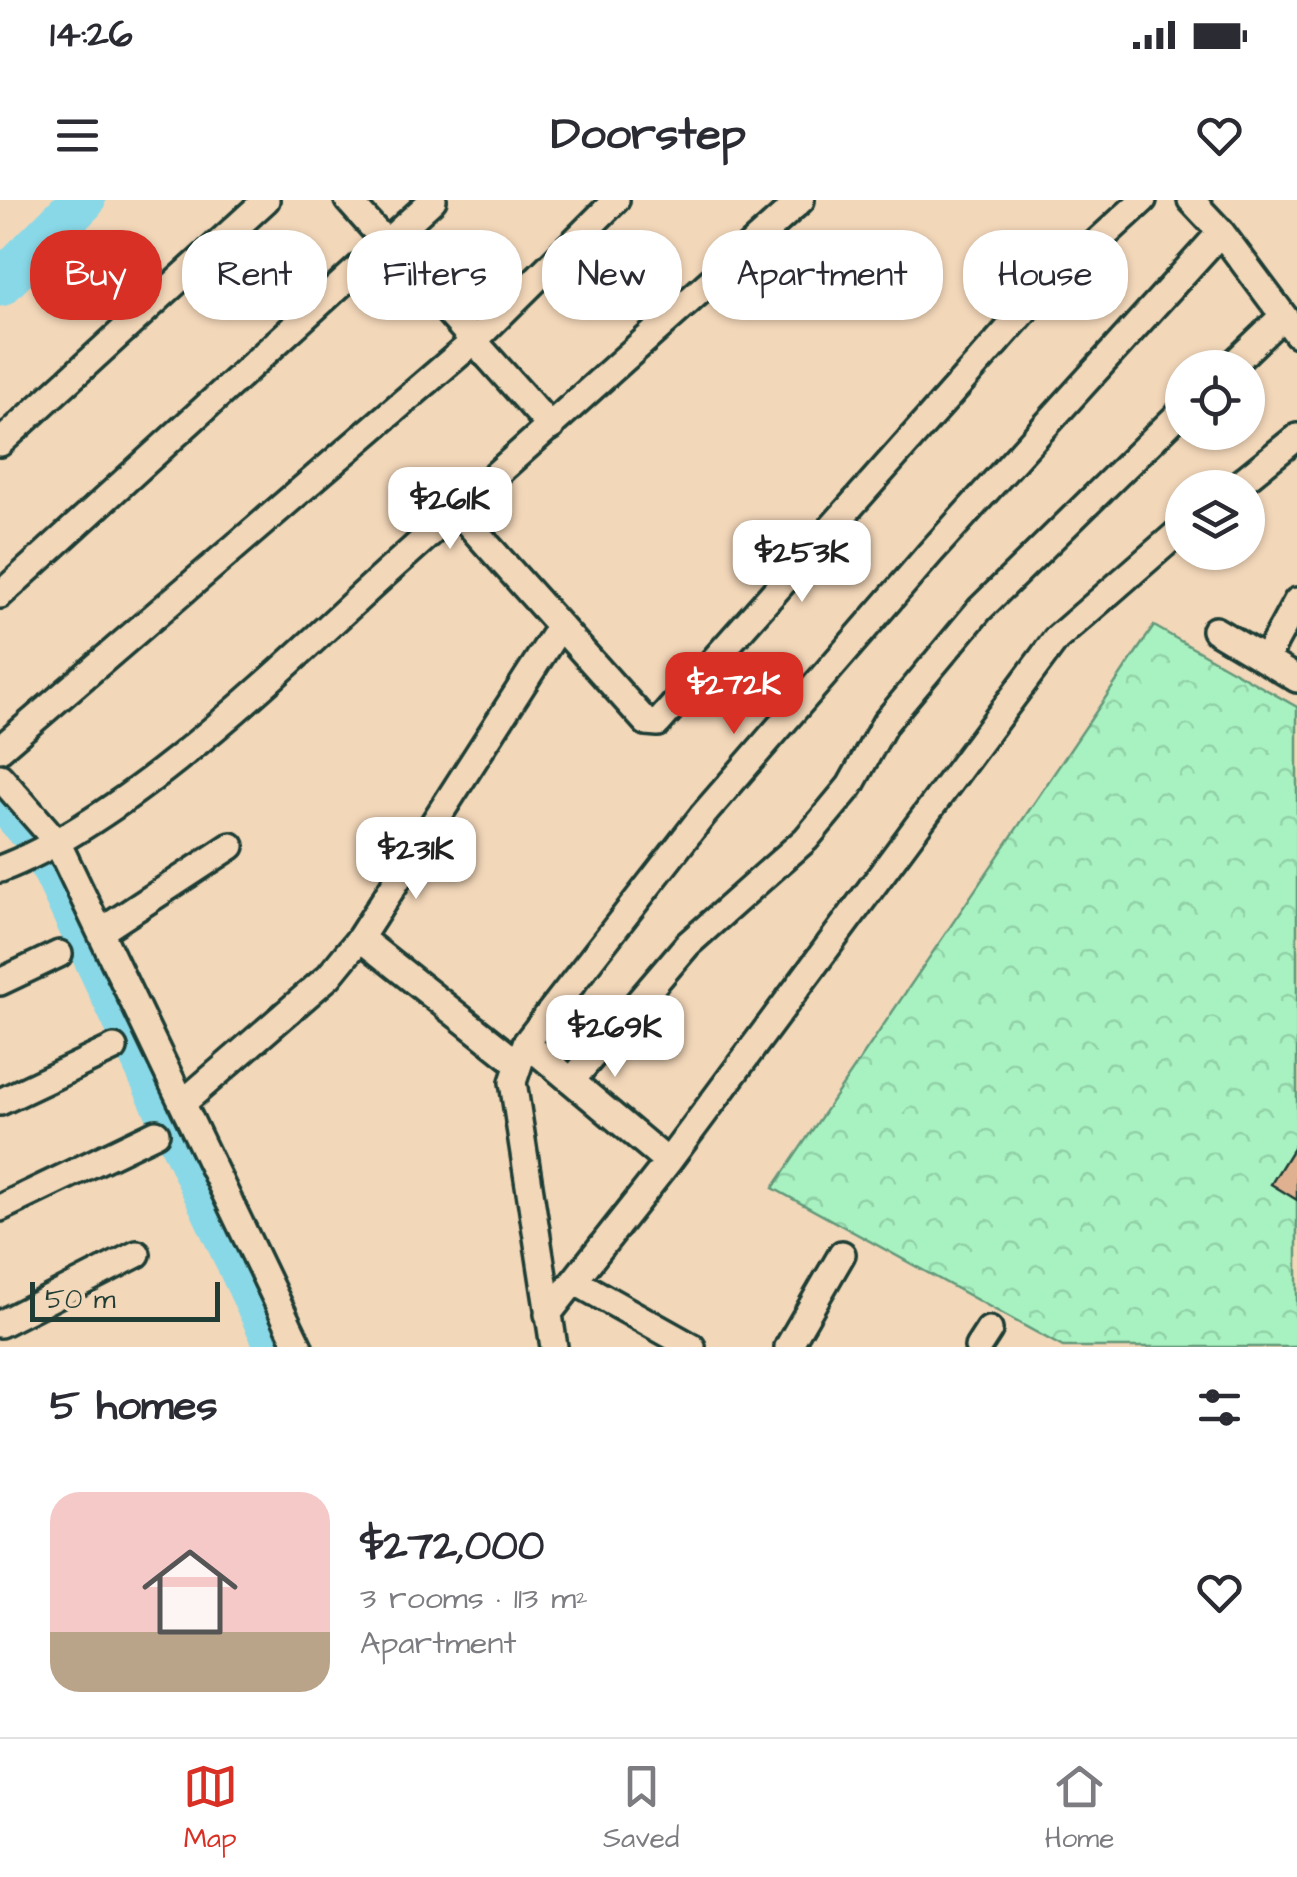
<!DOCTYPE html>
<meta charset="utf-8">
<style>
body{margin:0;font-family:"Architects Daughter",sans-serif;background:#f2f2f3;color:#2b2b33;height:100vh;display:flex;flex-direction:column;font-size:38px;white-space:nowrap}
*{box-sizing:border-box;margin:0}
p{font-size:32px;color:#7c7c81}
.icon{flex:none;width:55px;height:55px;fill:none;stroke:currentColor;stroke-width:2;stroke-linecap:round;stroke-linejoin:round}
.map{position:relative;height:1147px;overflow:hidden}
.drawer{display:flex;flex-direction:column;background:#fff;flex:1}
.drawer>*{flex:none}
.banner{position:absolute;left:30px;top:30px;width:1238px;height:90px;display:flex;gap:20px}
.controls{position:absolute;left:1165px;top:150px;display:grid;gap:20px}
.controls a{display:grid;place-items:center;width:100px;height:100px;border-radius:50%;background:#fff;box-shadow:0 2px 8px #0004;font-size:50px}
.scale{position:absolute;left:30px;bottom:25px;width:190px;box-sizing:border-box;padding-left:10px;border:5px solid #1f3d34;border-top:0;font-size:28px;line-height:35px;white-space:nowrap;color:#1f3d34;-webkit-text-stroke:8px #f3d7b9;paint-order:stroke}
.price{position:absolute;translate:-50% -85px;padding:0 22px;border-radius:20px;background:#fff;color:#222;font-size:32px;line-height:65px;filter:drop-shadow(0 2px 5px #0008)}
.price::after{content:'';position:absolute;left:50%;top:60px;width:30px;height:22px;margin-left:-15px;background:inherit;clip-path:polygon(0 0,100% 0,50% 100%)}
.price.current{background:#d93025;color:#fff}
ul{padding:0;list-style:none}
li{display:flex;align-items:center;gap:30px;height:250px;padding:0 50px}
li span{display:grid;place-items:center;flex:none;width:280px;height:200px;border-radius:30px;color:#555}
li>.icon{margin-inline-start:auto}
span .icon{width:120px;height:120px;fill:#fffc;stroke-width:1}
li b{font-size:42px}
h2{display:flex;justify-content:space-between;align-items:center;height:120px;padding:0 50px;font-size:42px}
.tag{padding:0 35px;border-radius:40px;background:#fff;box-shadow:0 2px 8px #0004;font-size:35px;line-height:90px}
.tag.current{background:#d93025;color:#fff}
.status{display:flex;justify-content:space-between;align-items:center;height:70px;padding:0 50px;background:#fff;direction:ltr}
.status svg{height:28px;fill:currentColor}
header{display:flex;justify-content:space-between;align-items:center;height:130px;padding:0 50px;background:#fff;font-size:45px;font-weight:800}
.dock{display:flex;justify-content:space-around;align-items:center;height:140px;border-top:2px solid #e1e1e2;background:#fff;font-size:28px;color:#7c7c81}
.dock a{display:grid;justify-items:center;gap:5px}
.dock .current{color:#d93025}
.map>svg:first-child{display:block}
.forest{fill:url(#forest-crowns);stroke:#64987a;stroke-width:2.5}
.lines{fill:none;stroke-linecap:round;stroke-linejoin:round}
.river{stroke:#89d8e7;stroke-width:45}
.building{fill:#e0b191;stroke:#1f3d34;stroke-width:2.5}
.minor-casing{stroke:#1f3d34;stroke-width:32}
.minor{stroke:#f3d7b9;stroke-width:25}
</style>
<div class="status"><b>14:26</b><svg viewBox="0 0 49 12"><path d="M0 12V9h3v3zM5 12V6h3v6zM10 12V3h3v9zM15 12V0h3v12zM26 1h20v11H26zM47 4h2v5h-2z"/></svg></div>
<header><svg class="icon" aria-label="menu" viewBox="0 0 24 24"><path d="M4 6h16M4 12h16M4 18h16"/></svg>Doorstep<svg class="icon" aria-label="heart" viewBox="0 0 24 24"><path d="M12 20l-8-8c-3-5 5-10 8-4 3-6 11-1 8 4z"/></svg></header>
<div class="map">
<svg width="1297" height="1147" viewBox="0 0 1297 1147">
<defs>
<pattern id="forest-crowns" width="20" height="18" patternUnits="userSpaceOnUse" patternTransform="scale(2.5)"><rect width="20" height="18" fill="#a8f2c1"/><path d="M2 6a3 3 0 1 1 6 0M12 15a3 3 0 1 1 6 0" fill="none" stroke="#90d0a6"/></pattern>
</defs>
<rect width="100%" height="100%" fill="#f3d7b9"/>
<filter id="ink" filterUnits="userSpaceOnUse"><feTurbulence type="fractalNoise" baseFrequency=".01" numOctaves="2"/><feDisplacementMap in="SourceGraphic" scale="20" xChannelSelector="R" yChannelSelector="G"/><feConvolveMatrix kernelMatrix="1 2 1 2 8 2 1 2 1" color-interpolation-filters="sRGB"/></filter>
<g filter="url(#ink)">
<!-- forest -->
<path class="forest" d="M1154 426 1297 507V1147H1063L773 988Z"/>
<g class="lines">
<!-- river -->
<path class="river" d="M0 84 83 0
M0 596 32 632 56 673 278 1147"/>
</g>
<!-- building -->
<path class="building" d="M1297 942V1000L1271 984Z"/>
<g class="lines">
<defs>
<path id="minor" d="M348 0 551 227
M1191 0 1221 32 1297 134
M1229 168 1283 116
M0 243 266 0
M1234 288 1297 237
M456 310 646 522 658 523 1034 100 1143 0
M0 395 433 0
M1215 430 1297 479
M1265 460 1297 401
M0 549 473 142 616 0
M0 577 57 642 299 1147
M0 669C129 620 280 470 384 375 522 250 662 126 801 0
M103 730 231 646
M360 738 516 862
M0 782 59 754
M526 843 668 962
M572 880 688 744 806 639 850 586 885 523 980 409 1182 211
M0 902 114 848
M184 902 329 776 360 738 560 426
M0 1008 156 933
M574 1081 692 1147
M548 1114 668 962 1056 439 1182 329
M0 1124 137 1054
M554 1147 513 882 526 843 703 615 931 352 1221 32
M788 1147 842 1054
M978 1147 989 1130"/>
</defs>
<!-- minor casing -->
<use href="#minor" class="minor-casing"/>
<!-- minor -->
<use href="#minor" class="minor"/>
</g>
</g>
</svg>
<div class="controls">
<a><svg class="icon" aria-label="locate" viewBox="0 0 24 24"><circle cx="12" cy="12" r="6"/><path d="M12 2v4M12 18v4M2 12h4M18 12h4"/></svg></a>
<a><svg class="icon" aria-label="layers" viewBox="0 0 24 24"><path d="M12 4l9 5-9 5-9-5zM3 14l9 5 9-5"/></svg></a>
</div>
<div class="scale">50 m</div>
<b class="price" style="left:450px;top:352px">$261K</b>
<b class="price" style="left:802px;top:405px">$253K</b>
<b class="price current" style="left:734px;top:537px">$272K</b>
<b class="price" style="left:416px;top:702px">$231K</b>
<b class="price" style="left:615px;top:880px">$269K</b>
<div class="banner">
<a class="tag current">Buy</a>
<a class="tag">Rent</a>
<a class="tag">Filters</a>
<a class="tag">New</a>
<a class="tag">Apartment</a>
<a class="tag">House</a>
</div>
</div>
<section class="drawer">
<h2>5 homes<svg class="icon" aria-label="filters" viewBox="0 0 24 24"><path d="M4 7h16M4 17h16"/><circle cx="9" cy="7" r="2"/><circle cx="15" cy="17" r="2"/></svg></h2>
<ul>
<li><span style="background:linear-gradient(#f6c9c9 70%,#b9a48a 0)"><svg class="icon" aria-label="home" viewBox="0 0 24 24"><path d="M3 11l9-7 9 7M6 9v11h12V9"/></svg></span><div><b>$272,000</b><p>3 rooms · 113 m²</p><p>Apartment</p></div><svg class="icon" aria-label="heart" viewBox="0 0 24 24"><path d="M12 20l-8-8c-3-5 5-10 8-4 3-6 11-1 8 4z"/></svg></li>
</ul>
</section>
<nav class="dock">
<a class="current"><svg class="icon" aria-label="map" viewBox="0 0 24 24"><path d="M3 6l6-2 6 2 6-2v14l-6 2-6-2-6 2zM9 4v14M15 6v14"/></svg>Map</a>
<a><svg class="icon" aria-label="saved" viewBox="0 0 24 24"><path d="M7 4h10v16l-5-4-5 4z"/></svg>Saved</a>
<a><svg class="icon" aria-label="home" viewBox="0 0 24 24"><path d="M3 11l9-7 9 7M6 9v11h12V9"/></svg>Home</a>
</nav>
